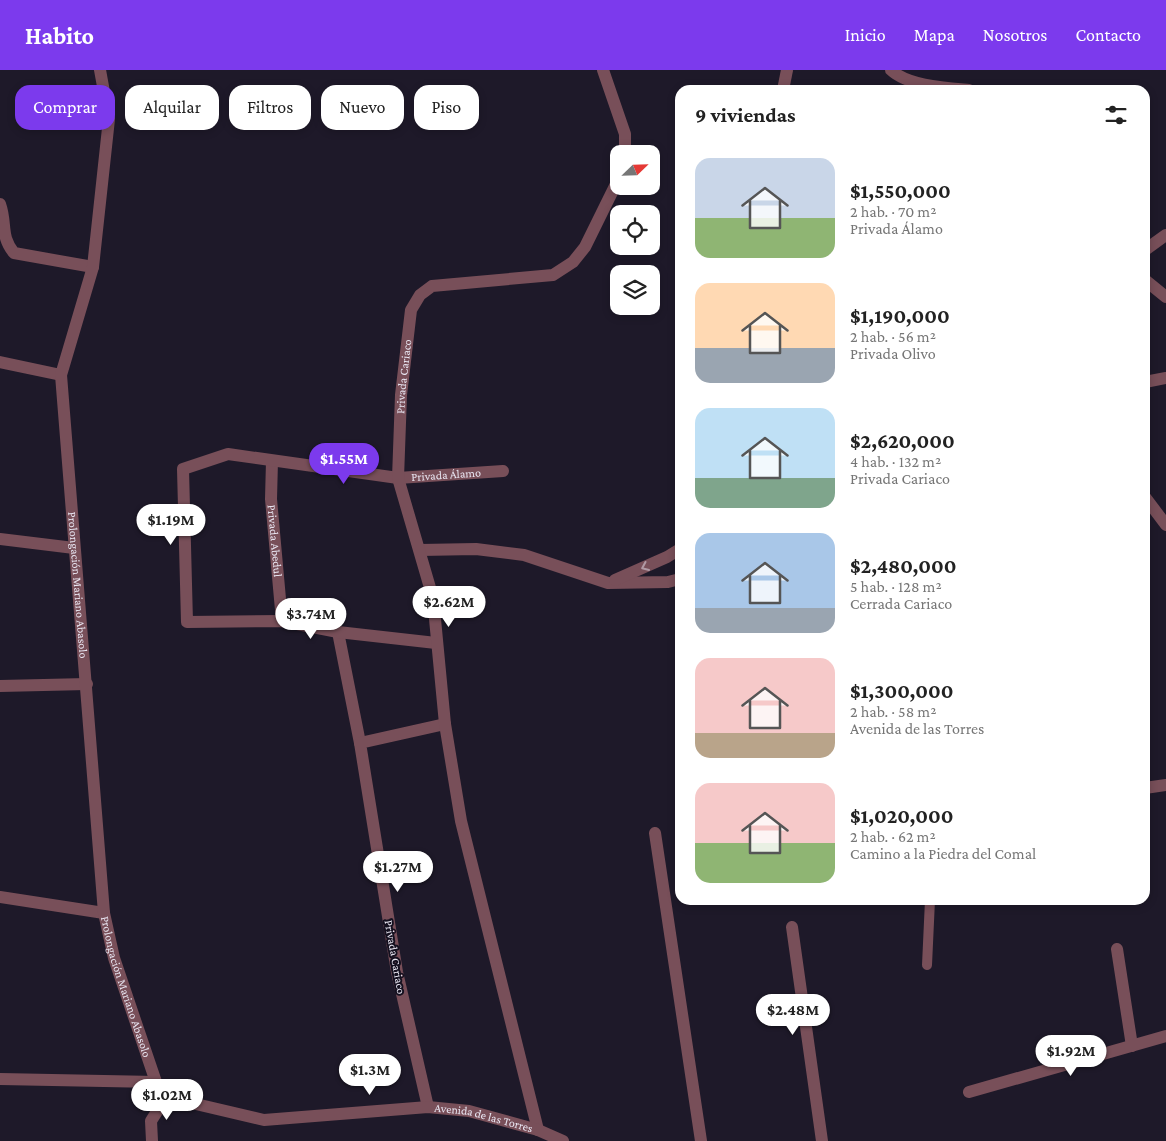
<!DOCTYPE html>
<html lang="es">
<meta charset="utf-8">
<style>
body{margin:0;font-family:"Crimson Pro",serif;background:#f6f6f6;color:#222;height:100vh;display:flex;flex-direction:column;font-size:19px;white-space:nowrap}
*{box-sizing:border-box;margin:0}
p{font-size:16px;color:#767676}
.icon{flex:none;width:28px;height:28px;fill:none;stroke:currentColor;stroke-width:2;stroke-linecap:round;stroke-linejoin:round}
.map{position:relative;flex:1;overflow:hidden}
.sheet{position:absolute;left:675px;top:15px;width:475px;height:820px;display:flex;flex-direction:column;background:#fff;border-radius:15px;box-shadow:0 2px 8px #0003}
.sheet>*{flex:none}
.guide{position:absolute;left:15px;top:15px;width:475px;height:45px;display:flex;gap:10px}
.needle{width:32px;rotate:67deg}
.tools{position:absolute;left:610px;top:75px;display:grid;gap:10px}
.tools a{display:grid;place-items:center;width:50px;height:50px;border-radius:10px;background:#fff;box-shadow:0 2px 8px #0003;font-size:25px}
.price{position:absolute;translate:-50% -42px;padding:0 11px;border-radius:18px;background:#fff;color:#222;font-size:16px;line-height:32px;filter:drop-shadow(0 1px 2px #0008)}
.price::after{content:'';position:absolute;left:50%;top:30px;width:15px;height:11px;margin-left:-8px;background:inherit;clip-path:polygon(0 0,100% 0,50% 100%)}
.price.active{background:#7c3aed;color:#fff}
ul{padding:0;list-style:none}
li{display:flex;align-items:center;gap:15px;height:125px;padding:0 20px}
li span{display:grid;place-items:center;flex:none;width:140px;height:100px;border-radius:15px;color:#555}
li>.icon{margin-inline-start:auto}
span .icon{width:60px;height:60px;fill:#fffc;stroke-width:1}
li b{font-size:21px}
h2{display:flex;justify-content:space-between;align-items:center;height:60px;padding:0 20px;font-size:21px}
.tag{padding:0 18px;border-radius:15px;background:#fff;box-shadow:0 2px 8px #0003;font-size:18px;line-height:45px}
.tag.active{background:#7c3aed;color:#fff}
header{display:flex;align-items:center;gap:30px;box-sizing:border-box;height:70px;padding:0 25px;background:#7c3aed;color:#fff}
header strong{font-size:24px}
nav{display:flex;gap:28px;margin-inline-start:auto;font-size:18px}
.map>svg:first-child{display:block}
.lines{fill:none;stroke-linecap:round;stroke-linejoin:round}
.service{stroke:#784f59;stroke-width:10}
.minor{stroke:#784f59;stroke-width:12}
.tertiary{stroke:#784f59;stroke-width:12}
.oneway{stroke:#b09aa5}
.labels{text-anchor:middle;stroke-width:4;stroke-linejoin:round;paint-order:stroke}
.street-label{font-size:12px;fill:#e8e5f1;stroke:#14101f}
</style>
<header>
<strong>Habito</strong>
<nav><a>Inicio</a><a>Mapa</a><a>Nosotros</a><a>Contacto</a></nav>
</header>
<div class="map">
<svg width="1166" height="1071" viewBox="0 0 1166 1071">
<rect width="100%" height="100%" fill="#1e1929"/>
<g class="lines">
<!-- service -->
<path class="service" d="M927 895 930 830"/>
<!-- minor -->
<g class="minor">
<path d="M603 0 625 64V84"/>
<path d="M891 0C908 16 946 18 969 20"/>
<path d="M783 20 787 0"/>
<path d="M0 134C7 154 0 166 14 183L93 197"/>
<path d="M1145 180 1166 165"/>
<path d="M1145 210 1166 227"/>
<path d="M0 292 61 305"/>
<path d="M1145 312 1166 308"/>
<path id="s1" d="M272 391 271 429 282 551"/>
<path d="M1145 427 1166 455"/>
<path d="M0 469 74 478"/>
<path d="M420 480 476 479 524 485 608 513 668 512 680 509"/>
<path d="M615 510 667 487 680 479"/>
<path d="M338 562 360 673"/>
<path id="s2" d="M436 573 338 562 282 551 187 552 183 399 228 384 398 408 503 401"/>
<path d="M0 616 87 614"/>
<path d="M1145 718 1166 715"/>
<path d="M655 763 701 1071"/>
<path d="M0 827 104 843"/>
<path d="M792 857 822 1071"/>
<path d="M1117 879 1132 976"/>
<path d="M0 1009 156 1012"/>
<path d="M969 1022 1166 966"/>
<path d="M428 1037 397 902 360 673 445 654"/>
<path id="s3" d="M538 1060 461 751 445 654 433 528 398 408 401 325 411 240 420 225 432 216 553 205 573 192 585 177 619 108"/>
</g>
<!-- tertiary -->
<g class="tertiary">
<path id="s4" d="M100 0 109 49 93 197 61 305 104 843 114 888 156 1012 166 1027"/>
<path id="s5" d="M166 1027 264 1050 428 1037 469 1041 538 1060 563 1071"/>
<path d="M152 1071 151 1051 166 1027"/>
</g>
</g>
<!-- one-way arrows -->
<defs><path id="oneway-chevron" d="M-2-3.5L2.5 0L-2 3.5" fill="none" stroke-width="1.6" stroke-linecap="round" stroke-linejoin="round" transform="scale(1.25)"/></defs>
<use class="oneway" href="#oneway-chevron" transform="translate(645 497) rotate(156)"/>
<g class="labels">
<!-- street labels -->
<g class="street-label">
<text dy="4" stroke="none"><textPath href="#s3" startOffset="770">Privada Cariaco</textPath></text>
<text dy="4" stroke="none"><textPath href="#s2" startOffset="671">Privada Álamo</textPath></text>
<text dy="4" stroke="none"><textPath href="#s1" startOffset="80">Privada Abedul</textPath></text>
<text dy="4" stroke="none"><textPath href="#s4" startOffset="522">Prolongación Mariano Abasolo</textPath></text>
<text transform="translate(395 887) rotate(80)" y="4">Privada Cariaco</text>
<text dy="4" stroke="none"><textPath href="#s4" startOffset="928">Prolongación Mariano Abasolo</textPath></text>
<text dy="4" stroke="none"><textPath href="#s5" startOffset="322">Avenida de las Torres</textPath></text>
</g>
</g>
</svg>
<div class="tools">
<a><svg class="needle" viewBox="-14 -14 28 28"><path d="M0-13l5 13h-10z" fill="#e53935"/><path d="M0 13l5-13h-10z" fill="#767676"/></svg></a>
<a><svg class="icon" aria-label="locate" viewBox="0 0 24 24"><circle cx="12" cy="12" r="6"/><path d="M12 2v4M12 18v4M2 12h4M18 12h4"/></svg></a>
<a><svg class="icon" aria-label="layers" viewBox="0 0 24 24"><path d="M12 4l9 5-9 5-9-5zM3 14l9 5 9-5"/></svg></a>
</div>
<b class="price active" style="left:344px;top:415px">$1.55M</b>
<b class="price" style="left:171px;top:476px">$1.19M</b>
<b class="price" style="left:449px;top:558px">$2.62M</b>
<b class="price" style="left:311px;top:570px">$3.74M</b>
<b class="price" style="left:398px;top:823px">$1.27M</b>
<b class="price" style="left:793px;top:966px">$2.48M</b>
<b class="price" style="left:1071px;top:1007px">$1.92M</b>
<b class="price" style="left:370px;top:1026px">$1.3M</b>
<b class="price" style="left:167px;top:1051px">$1.02M</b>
<div class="guide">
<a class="tag active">Comprar</a>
<a class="tag">Alquilar</a>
<a class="tag">Filtros</a>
<a class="tag">Nuevo</a>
<a class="tag">Piso</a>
</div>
<section class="sheet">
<h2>9 viviendas<svg class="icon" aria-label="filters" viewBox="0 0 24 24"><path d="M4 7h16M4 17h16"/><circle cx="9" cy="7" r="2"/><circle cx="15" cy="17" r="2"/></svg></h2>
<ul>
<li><span style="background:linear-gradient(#c9d6e8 60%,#8fb573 0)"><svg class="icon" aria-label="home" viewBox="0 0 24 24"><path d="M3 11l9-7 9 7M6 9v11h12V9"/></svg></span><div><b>$1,550,000</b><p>2 hab. · 70 m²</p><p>Privada Álamo</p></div></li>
<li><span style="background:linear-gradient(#ffd9b3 65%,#9aa5b1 0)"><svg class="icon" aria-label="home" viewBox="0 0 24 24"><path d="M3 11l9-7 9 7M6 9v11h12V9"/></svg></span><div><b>$1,190,000</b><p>2 hab. · 56 m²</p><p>Privada Olivo</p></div></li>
<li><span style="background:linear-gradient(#bfe0f5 70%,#7fa58c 0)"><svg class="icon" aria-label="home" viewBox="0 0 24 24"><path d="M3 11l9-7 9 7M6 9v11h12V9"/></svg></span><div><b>$2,620,000</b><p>4 hab. · 132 m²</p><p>Privada Cariaco</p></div></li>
<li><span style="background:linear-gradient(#a9c7e8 75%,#9aa5b1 0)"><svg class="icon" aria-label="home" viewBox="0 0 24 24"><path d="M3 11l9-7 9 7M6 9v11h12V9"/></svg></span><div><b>$2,480,000</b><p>5 hab. · 128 m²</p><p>Cerrada Cariaco</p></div></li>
<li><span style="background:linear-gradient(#f6c9c9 75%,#b9a48a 0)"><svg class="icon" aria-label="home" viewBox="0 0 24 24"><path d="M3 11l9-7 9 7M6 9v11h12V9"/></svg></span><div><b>$1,300,000</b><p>2 hab. · 58 m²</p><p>Avenida de las Torres</p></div></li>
<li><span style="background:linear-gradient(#f6c9c9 60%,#8fb573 0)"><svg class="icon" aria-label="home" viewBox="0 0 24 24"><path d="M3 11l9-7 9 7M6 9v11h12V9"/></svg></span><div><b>$1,020,000</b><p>2 hab. · 62 m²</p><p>Camino a la Piedra del Comal</p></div></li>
</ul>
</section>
</div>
